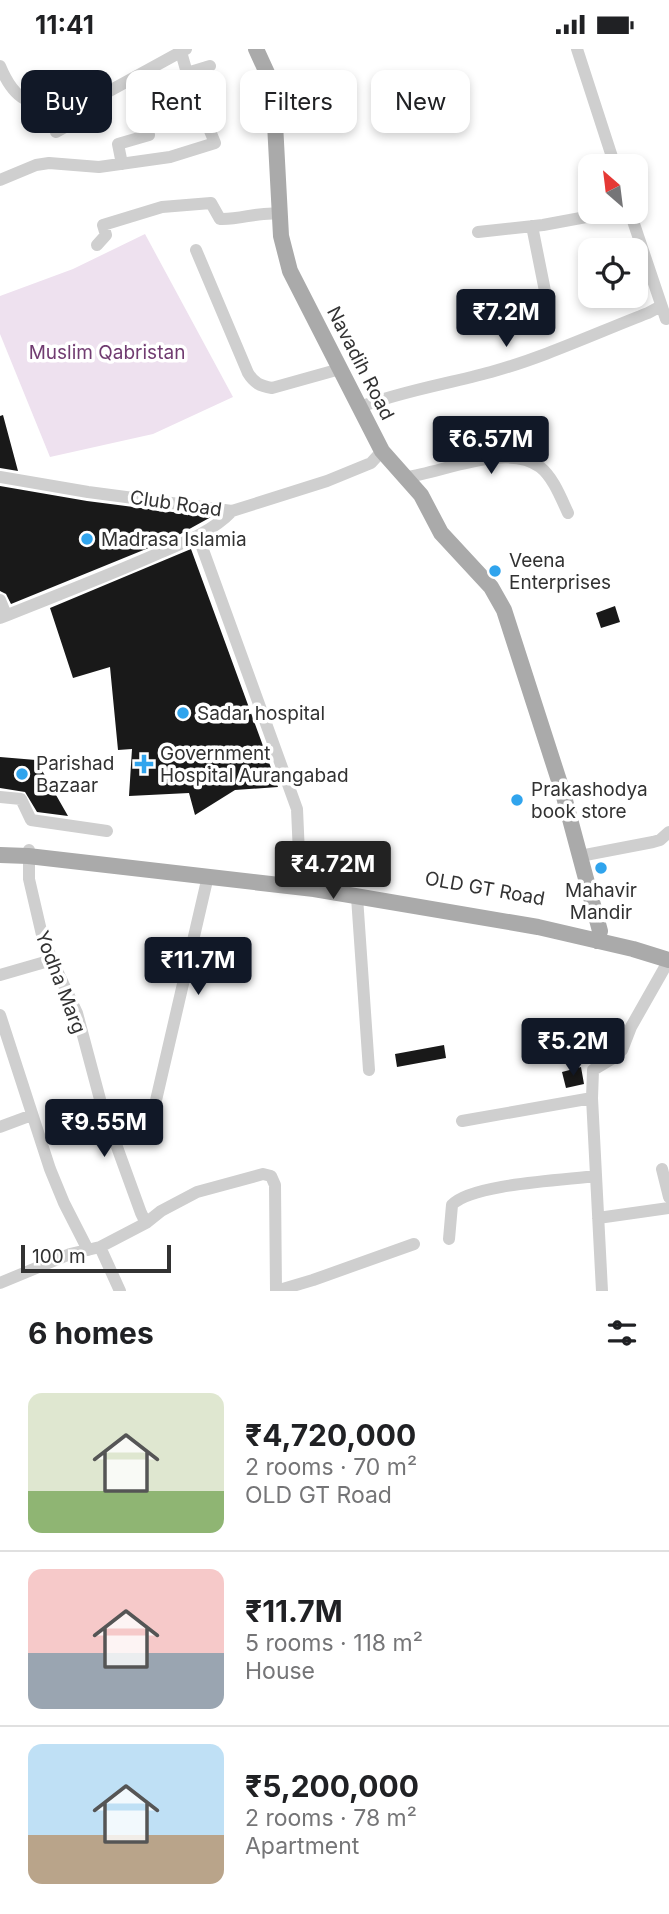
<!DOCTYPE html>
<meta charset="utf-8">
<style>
body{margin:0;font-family:Inter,sans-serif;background:#f2f2f2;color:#202124;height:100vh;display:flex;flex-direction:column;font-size:26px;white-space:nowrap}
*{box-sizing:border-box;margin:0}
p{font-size:23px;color:#757577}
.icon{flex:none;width:38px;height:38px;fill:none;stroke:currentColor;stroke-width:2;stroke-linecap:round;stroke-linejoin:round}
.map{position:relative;height:1242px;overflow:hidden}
.sheet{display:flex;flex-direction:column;background:#fff;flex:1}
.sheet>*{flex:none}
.banner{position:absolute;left:21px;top:21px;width:628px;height:63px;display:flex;gap:14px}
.needle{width:46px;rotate:332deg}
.buttons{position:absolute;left:578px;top:105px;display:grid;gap:14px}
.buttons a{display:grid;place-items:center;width:70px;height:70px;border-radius:14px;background:#fff;box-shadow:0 4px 10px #0003;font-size:35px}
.scale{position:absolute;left:21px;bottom:18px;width:150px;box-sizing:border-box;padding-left:7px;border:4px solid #323232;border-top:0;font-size:19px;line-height:24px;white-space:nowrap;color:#323232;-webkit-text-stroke:5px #fff;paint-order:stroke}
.price{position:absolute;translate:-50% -60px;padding:0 16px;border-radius:7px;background:#111827;color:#fff;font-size:23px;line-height:46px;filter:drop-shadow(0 2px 4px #0008)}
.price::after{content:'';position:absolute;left:50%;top:42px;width:21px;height:16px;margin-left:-10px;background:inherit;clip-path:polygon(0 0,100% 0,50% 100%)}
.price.active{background:#222;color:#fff}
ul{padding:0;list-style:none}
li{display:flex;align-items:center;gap:21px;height:175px;padding:0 28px}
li+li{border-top:2px solid #e0e0e0}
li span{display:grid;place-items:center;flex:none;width:196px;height:140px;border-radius:14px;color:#555}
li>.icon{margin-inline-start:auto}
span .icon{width:84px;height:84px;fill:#fffc;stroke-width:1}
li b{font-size:30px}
h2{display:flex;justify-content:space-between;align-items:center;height:84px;padding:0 28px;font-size:30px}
.chip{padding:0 24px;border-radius:14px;background:#fff;box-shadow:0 4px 10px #0003;font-size:24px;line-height:63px}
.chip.active{background:#111827;color:#fff}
.status{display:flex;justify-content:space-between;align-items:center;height:49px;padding:0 35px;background:#fff;direction:ltr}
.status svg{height:19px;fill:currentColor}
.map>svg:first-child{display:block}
.green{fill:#eee1ef}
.building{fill:#191919}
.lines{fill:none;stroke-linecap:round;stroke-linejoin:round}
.minor{stroke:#cfcfcf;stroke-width:12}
.major{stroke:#aaa;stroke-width:16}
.poi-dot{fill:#30a4ed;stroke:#fff;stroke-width:2.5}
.labels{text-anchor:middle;stroke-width:7;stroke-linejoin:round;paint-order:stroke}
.park-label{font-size:19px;fill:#713c71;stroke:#fff}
.street-label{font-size:19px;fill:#323232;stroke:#fff}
.poi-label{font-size:19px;fill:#323232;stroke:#fff;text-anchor:start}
</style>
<div class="status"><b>11:41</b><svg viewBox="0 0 49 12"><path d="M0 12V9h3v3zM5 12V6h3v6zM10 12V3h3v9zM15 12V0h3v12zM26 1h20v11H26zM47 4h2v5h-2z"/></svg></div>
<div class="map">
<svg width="669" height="1242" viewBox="0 0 669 1242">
<rect width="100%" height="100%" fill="#fff"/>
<!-- green -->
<path class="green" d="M145 185 233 348 153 385 50 408 0 285V247L73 220Z"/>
<!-- building -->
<path class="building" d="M3 366 18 422 0 419V367Z
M0 437 87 452 211 468 173 489 11 555 6 545 0 542Z
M191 500 278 738 235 741 195 766 189 744 129 747 132 700 118 701 110 618 73 629 50 559Z
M615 557 620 573 601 579 596 564Z
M0 708 36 711 68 767 37 763 25 743 0 739Z
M444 996 446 1009 397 1018 395 1005Z
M581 1018 584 1035 566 1039 562 1023Z"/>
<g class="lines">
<!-- minor -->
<path class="minor" d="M577 0 615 117
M0 17C5 29 14 46 27 51 48 60 84 52 104 45L186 0
M187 24 210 17
M56 83 65 78 56 55
M122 115 118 95 149 86 141 67 163 56 146 22
M0 131 36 116 49 114 99 118 170 108 215 94 189 31 181 3
M630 163 666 270
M532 177 546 247
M478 183 543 176 613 163
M97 196 106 186 103 176 162 158 211 154 220 170C241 171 259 162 280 165
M196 201 248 324C254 334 260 337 272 339L340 320
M360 358C402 342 447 335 491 323 545 308 596 284 648 264L661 257
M0 428 88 443 232 462 327 432 371 414 382 402
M406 428C442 424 507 393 540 418 553 428 561 449 568 464
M198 487 297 760 300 828
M0 551 6 566
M0 569C52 548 105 528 157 505 183 494 212 483 232 462
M0 748 21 750 31 771 107 782
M29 801V830L42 886 52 911 77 964 101 1054 141 1164 146 1174 161 1162 197 1143 263 1125 271 1127 275 1136 276 1242
M580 807 653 793 660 791 669 783
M357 848 369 1021
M0 926 52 911
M0 966 50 1120 64 1154 88 1201
M154 1060 208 827
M462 1072 592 1049
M0 1078 32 1066
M662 1120 669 1148
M598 1169 669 1159
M449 1190 452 1156C470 1135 565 1131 596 1127
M100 1198 120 1242
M0 1234 70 1205 100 1198 146 1174
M276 1242 313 1231 414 1195
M602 1242 592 1049 593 1021 613 1009 622 1001 631 978 669 911"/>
<!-- major -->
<path class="major" d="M256 0 273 37 281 187 290 222 382 402 421 446 441 484 491 538 504 561 563 744 600 882 597 892
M0 806 28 807 314 840 538 878 633 900 669 911"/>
</g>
<!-- markers -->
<g class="poi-dot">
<circle cx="87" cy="490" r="7"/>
<circle cx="495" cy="522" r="7"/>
<circle cx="183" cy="664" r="7"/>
<path d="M140.5 704.5h7v7h7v7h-7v7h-7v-7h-7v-7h7z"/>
<circle cx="22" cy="725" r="7"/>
<circle cx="517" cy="751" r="7"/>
<circle cx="601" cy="819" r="7"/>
</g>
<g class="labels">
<!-- park labels -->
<g class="park-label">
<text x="107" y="310">Muslim Qabristan</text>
</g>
<!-- street labels -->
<g class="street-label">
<text transform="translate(361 314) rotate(63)" y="7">Navadih Road</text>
<text transform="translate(176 454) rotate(8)" y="7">Club Road</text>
<text transform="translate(485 839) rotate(10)" y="7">OLD GT Road</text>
<text transform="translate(61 933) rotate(69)" y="7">Yodha Marg</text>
</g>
<!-- poi labels -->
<g class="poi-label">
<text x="101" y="497">Madrasa Islamia</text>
<text x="509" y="518">Veena<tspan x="509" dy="22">Enterprises</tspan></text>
<text x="197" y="671">Sadar hospital</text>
<text x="160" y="711">Government<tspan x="160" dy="22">Hospital Aurangabad</tspan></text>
<text x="36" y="721">Parishad<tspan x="36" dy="22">Bazaar</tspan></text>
<text x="531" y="747">Prakashodya<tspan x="531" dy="22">book store</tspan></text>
<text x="601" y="848" text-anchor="middle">Mahavir<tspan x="601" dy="22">Mandir</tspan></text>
</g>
</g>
</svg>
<div class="buttons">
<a><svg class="needle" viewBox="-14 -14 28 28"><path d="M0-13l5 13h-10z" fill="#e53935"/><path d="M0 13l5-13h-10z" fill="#757577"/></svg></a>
<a><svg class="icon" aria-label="locate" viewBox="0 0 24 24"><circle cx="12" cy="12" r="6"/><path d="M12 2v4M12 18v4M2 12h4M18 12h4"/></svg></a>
</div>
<div class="scale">100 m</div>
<b class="price" style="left:506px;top:300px">₹7.2M</b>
<b class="price" style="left:491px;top:427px">₹6.57M</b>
<b class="price active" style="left:333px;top:852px">₹4.72M</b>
<b class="price" style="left:198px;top:948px">₹11.7M</b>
<b class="price" style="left:573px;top:1029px">₹5.2M</b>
<b class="price" style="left:104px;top:1110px">₹9.55M</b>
<div class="banner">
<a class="chip active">Buy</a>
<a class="chip">Rent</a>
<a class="chip">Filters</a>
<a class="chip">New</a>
</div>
</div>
<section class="sheet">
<h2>6 homes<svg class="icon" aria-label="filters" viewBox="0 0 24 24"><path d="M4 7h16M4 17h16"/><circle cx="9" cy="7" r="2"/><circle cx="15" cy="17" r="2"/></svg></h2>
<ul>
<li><span style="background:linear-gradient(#dfe7d0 70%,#8fb573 0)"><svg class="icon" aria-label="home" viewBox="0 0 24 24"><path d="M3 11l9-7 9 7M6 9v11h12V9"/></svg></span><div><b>₹4,720,000</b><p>2 rooms · 70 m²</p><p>OLD GT Road</p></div></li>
<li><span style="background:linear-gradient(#f6c9c9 60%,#9aa5b1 0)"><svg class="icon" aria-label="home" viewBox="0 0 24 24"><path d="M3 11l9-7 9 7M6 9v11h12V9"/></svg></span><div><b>₹11.7M</b><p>5 rooms · 118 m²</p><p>House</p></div></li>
<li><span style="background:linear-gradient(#bfe0f5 65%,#b9a48a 0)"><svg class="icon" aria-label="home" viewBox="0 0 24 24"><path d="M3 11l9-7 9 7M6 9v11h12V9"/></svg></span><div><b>₹5,200,000</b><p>2 rooms · 78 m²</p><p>Apartment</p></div></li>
</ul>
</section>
